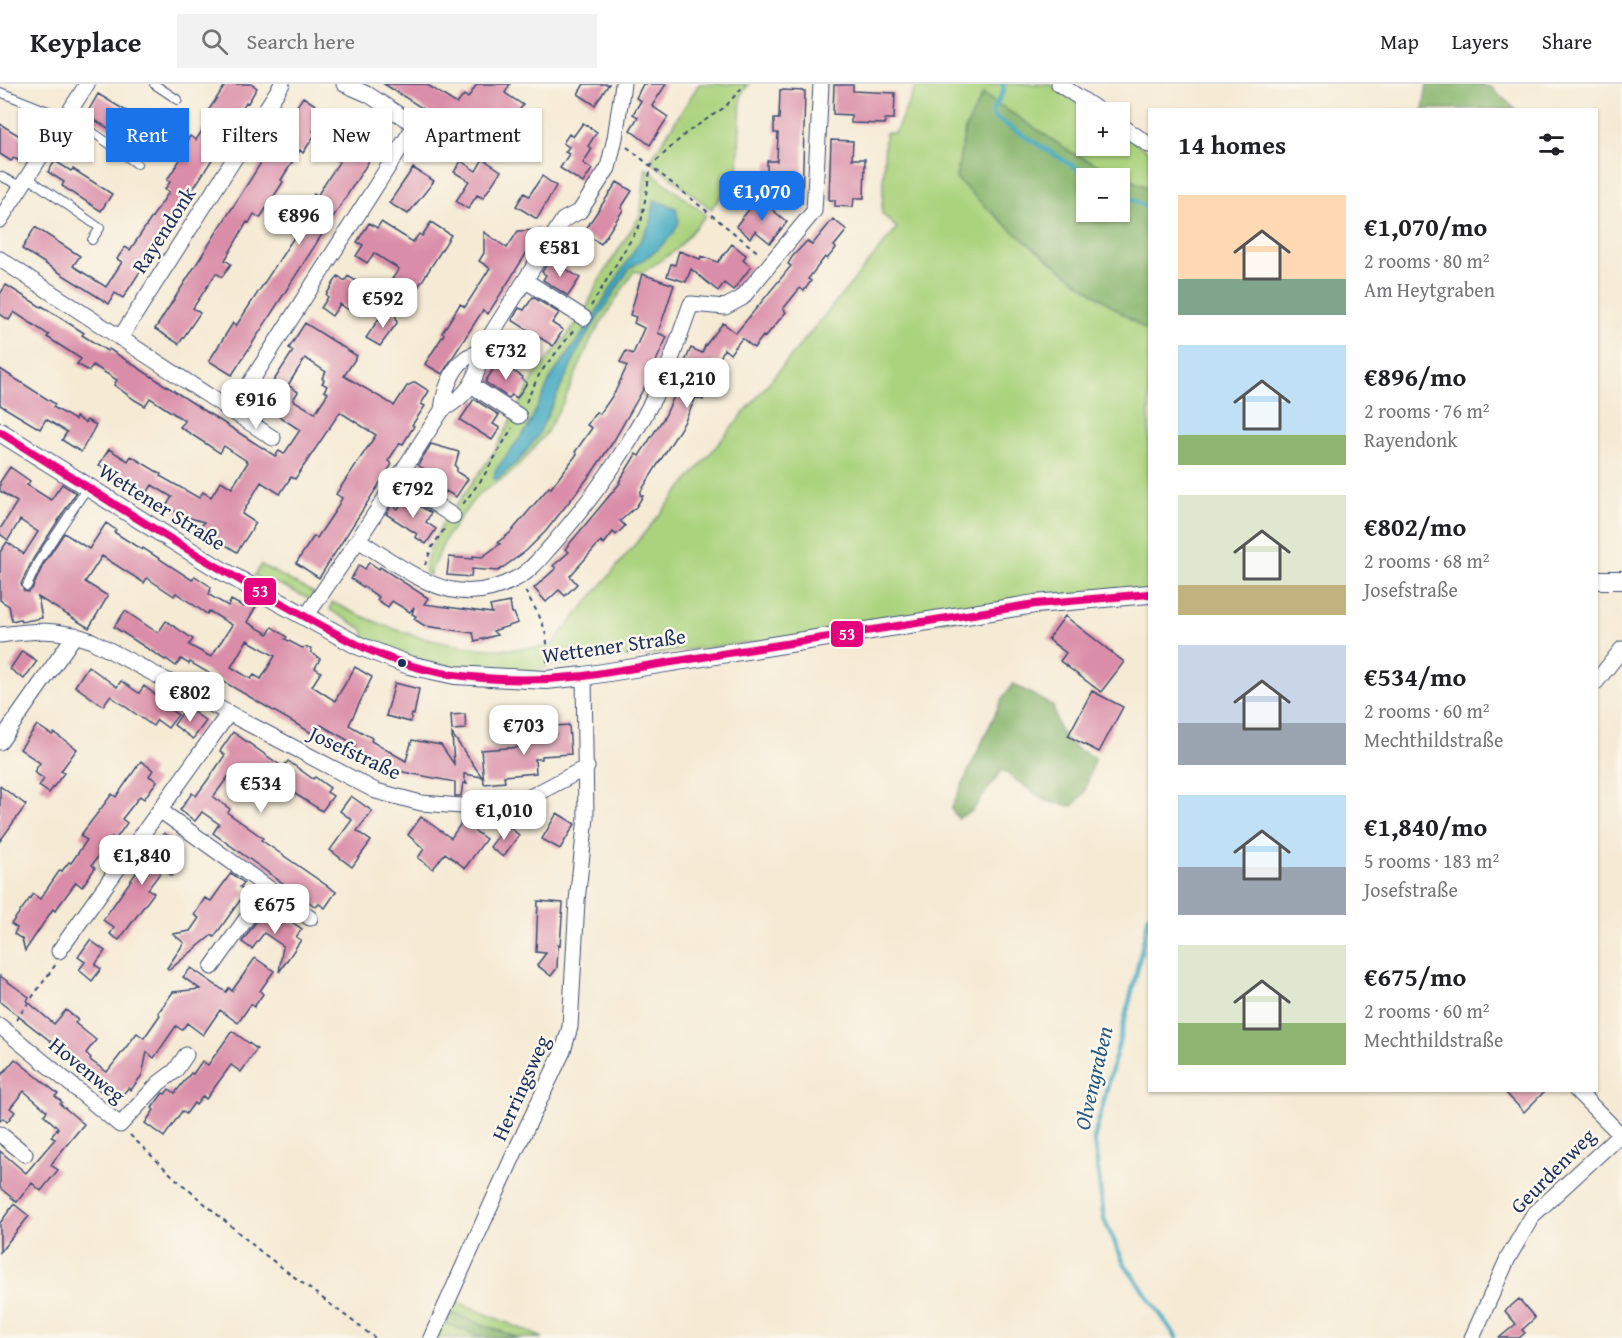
<!DOCTYPE html>
<meta charset="utf-8">
<style>
body{margin:0;font-family:"Gentium Book Plus",serif;background:#f2f2f2;color:#202124;height:100vh;display:flex;flex-direction:column;font-size:22px;white-space:nowrap}
*{box-sizing:border-box;margin:0}
p{font-size:20px;color:#757577}
.icon{flex:none;width:33px;height:33px;fill:none;stroke:currentColor;stroke-width:2;stroke-linecap:round;stroke-linejoin:round}
.map{position:relative;flex:1;overflow:hidden}
.panel{position:absolute;left:1148px;top:24px;width:450px;height:984px;display:flex;flex-direction:column;background:#fff;border-radius:0px;box-shadow:0 2px 4px #0004}
.panel>*{flex:none}
.top-card{position:absolute;left:18px;top:24px;width:570px;height:54px;display:flex;gap:12px}
.controls{position:absolute;left:1076px;top:18px;display:grid;gap:12px}
.controls a{display:grid;place-items:center;width:54px;height:54px;border-radius:0px;background:#fff;box-shadow:0 2px 4px #0004;font-size:30px}
.price{position:absolute;translate:-50% -51px;padding:0 14px;border-radius:12px;background:#fff;color:#222;font-size:20px;line-height:39px;filter:drop-shadow(0 2px 3px #0008)}
.price::after{content:'';position:absolute;left:50%;top:36px;width:18px;height:14px;margin-left:-9px;background:inherit;clip-path:polygon(0 0,100% 0,50% 100%)}
.price.active{background:#1a73e8;color:#fff}
ul{padding:0;list-style:none}
li{display:flex;align-items:center;gap:18px;height:150px;padding:0 30px}
li span{display:grid;place-items:center;flex:none;width:168px;height:120px;border-radius:0px;color:#555}
li>.icon{margin-inline-start:auto}
span .icon{width:72px;height:72px;fill:#fffc;stroke-width:1}
li b{font-size:26px}
h2{display:flex;justify-content:space-between;align-items:center;height:72px;padding:0 30px;font-size:26px}
.tag{padding:0 21px;border-radius:0px;background:#fff;box-shadow:0 2px 4px #0004;font-size:21px;line-height:54px}
.tag.active{background:#1a73e8;color:#fff}
header{display:flex;align-items:center;gap:36px;box-sizing:border-box;height:84px;padding:0 30px;background:#fff;border-bottom:2px solid #e0e0e0}
header strong{font-size:28px}
nav{display:flex;gap:33px;margin-inline-start:auto;font-size:21px}
.search{width:420px;height:54px;background:#f2f2f2;display:flex;align-items:center;gap:15px;box-sizing:border-box;padding:0 21px;border-radius:0px;color:#757577;font-size:22px}
.map>svg:first-child{display:block}
.green{fill:#abd37e;stroke:#63816e;stroke-width:1.5;fill-rule:evenodd}
.forest{fill:#88b56d;stroke:#527266;stroke-width:1.5;fill-rule:evenodd}
.water{fill:#42aac1;stroke:#2e6c90;stroke-width:1.5}
.lines{fill:none;stroke-linecap:round;stroke-linejoin:round}
.stream{stroke:#42aac1;stroke-width:4.5}
.building{fill:#da8da8;fill-rule:evenodd}
.service-casing{stroke:#3c4b70;stroke-width:10}
.minor-casing{stroke:#3c4b70;stroke-width:17}
.tertiary-casing{stroke:#3c4b70;stroke-width:20}
.path{stroke:#3c4b70;stroke-width:2;stroke-dasharray:4.5 4.5;stroke-linecap:butt}
.service{stroke:#fff;stroke-width:8}
.minor{stroke:#fff;stroke-width:15}
.tertiary{stroke:#fff;stroke-width:18}
.bus-1-casing{stroke:#fbf7ec;stroke-width:12}
.bus-1{stroke:#e5007d;stroke-width:8}
.bus-dot{fill:#1b2f5e;stroke:#fbf7ec;stroke-width:2}
.labels{text-anchor:middle;stroke-width:5;stroke-linejoin:round;paint-order:stroke}
.street-label{font-size:21px;fill:#1b2f5e;stroke:#fbf7ec}
.water-label{font-size:22px;font-style:italic;fill:#295a81;stroke:#fbf7ec}
.line-badge{stroke:#fbf7ec;stroke-width:2}
.badge-label{font-size:16px;text-anchor:middle;font-weight:bold;fill:#fff}
</style>
<header>
<strong>Keyplace</strong>
<div class="search"><svg class="icon" aria-label="search" viewBox="0 0 24 24"><circle cx="10" cy="10" r="6"/><path d="M15 15l6 6"/></svg>Search here</div>
<nav><a>Map</a><a>Layers</a><a>Share</a></nav>
</header>
<div class="map">
<svg width="1622" height="1254" viewBox="0 0 1622 1254">
<rect width="100%" height="100%" fill="#fbf7ec"/>
<filter id="ink" filterUnits="userSpaceOnUse"><feTurbulence type="fractalNoise" baseFrequency=".0167" numOctaves="2"/><feDisplacementMap in="SourceGraphic" scale="12" xChannelSelector="R" yChannelSelector="G"/><feConvolveMatrix kernelMatrix="1 2 1 2 8 2 1 2 1" color-interpolation-filters="sRGB"/></filter>
<filter id="wash" filterUnits="userSpaceOnUse"><feTurbulence type="fractalNoise" baseFrequency=".008" numOctaves="4" result="noise"/><feDisplacementMap in="SourceGraphic" scale="24" xChannelSelector="R" yChannelSelector="G"/><feGaussianBlur stdDeviation="1.35" result="paint"/><feColorMatrix in="noise" values="0 0 0 0 0 0 0 0 0 0 0 0 0 0 0 0 0 1.4 0 .05"/><feComposite in="paint" operator="in"/></filter>
<g filter="url(#wash)">
<rect width="100%" height="100%" fill="#f5ead4"/>
<!-- green -->
<path class="green" d="M699 0H749L741 11 738 91 711 125 650 77Z
M917 0H1049L1091 28H1086V62H1119V48L1149 68V516L1060 523 550 582 531 590 460 584 412 574 365 555 363 545 330 526 332 518C381 543 433 562 490 565 509 566 530 564 550 563L897 144 882 130 885 49H895ZM1086 94H1119V128H1086Z
M646 84 706 131 676 166 642 189 634 187 592 253 564 317 546 349 524 376 507 392 480 409 472 418 447 452 429 491 424 485 430 466 441 442 493 370 535 291 584 230 598 198 640 132ZM654 116 657 166 629 185 581 261 537 353 495 387 527 345 552 292 586 245 651 139Z
M261 481 316 510 309 515 283 502 254 492Z
M451 1215 543 1254H434Z"/>
<!-- forest -->
<path class="forest" d="M1427 0H1479L1492 4 1515 25H1423Z
M983 10 1074 70 1149 104V248C1082 202 1013 153 956 94L965 46ZM1119 94V128H1086V94Z
M1013 600 1053 622C1059 656 1066 659 1095 674L1084 709 1073 722 1046 717 1002 686 971 728 958 734 951 725 1003 613Z
M449 1228 519 1254H485L446 1240Z"/>
<!-- water -->
<path class="water" d="M654 116 676 124 679 138 673 150 657 166 629 185 581 261 537 353 519 376 498 395H494L495 387 527 345 552 292 586 245 651 139Z"/>
<g class="lines">
<!-- stream -->
<path class="stream" d="M1003 0 1004 6 993 27 994 33 1092 94
M1119 109 1149 124
M1149 831 1135 895 1094 1055 1104 1135 1124 1179 1177 1254"/>
</g>
<g id="blocks">
<!-- building -->
<path class="building" d="M226 0H251L257 4 248 19 246 18 231 42 233 43 123 214 115 209 109 220 22 165 35 143 80 172 73 182 106 203 122 178 117 175 125 163 130 166 169 108 165 105 170 98 167 96 187 65 183 63 190 52 196 56 213 30 208 27Z
M384 0H426L457 20 464 11 468 14 477 0H510L505 9 523 21 512 37 521 42 509 60 496 51 499 47 476 31 463 50Z
M584 0H609L595 21 578 10Z
M643 0H666L652 22 668 33 650 61 630 46 638 33 633 30 641 17 636 14Z
M834 1H853V7L895 9 894 35H885V40L851 39V31L833 30Z
M780 6 805 7 802 119H784L785 94H767V77H777L778 49H774V35H779Z
M98 10 141 36 147 28 160 36 142 64 86 31Z
M303 13 317 22 316 24 324 30 313 47 316 49 303 69 300 66 281 96 283 98 260 134 254 130 249 139 247 138 225 176 231 180 222 193 216 189 193 224 200 229 179 260 155 245 278 52 285 56 297 39 289 34Z
M362 38 385 52 232 291 209 277 233 239 236 242 304 138 298 134 314 110 317 112 339 78 335 75 339 69 353 47 356 48Z
M583 39 597 48 588 62 592 65 583 79 592 85 583 99 560 84 569 70 565 68 569 63 563 59 569 50 573 53Z
M0 40 33 60 21 78 14 74 11 77 0 70Z
M831 56 853 57 852 75H865L864 114H854L853 123 835 122V116H829Z
M483 75 501 87 483 114 477 111 468 125 456 117 469 97 454 88 461 77 476 87Z
M55 77 71 87 73 85 112 110 101 127 62 102 64 98 48 88Z
M413 84 434 97 408 130 389 119Z
M542 92 556 102 537 135 516 122 524 109 529 112Z
M617 98 632 107 621 124 623 126 601 160 583 149Z
M758 114 787 138 770 159 755 147 750 154 736 142Z
M833 135 847 146 834 162 836 164 827 175 825 173 808 195 811 197 804 207 800 204 783 225 786 228 765 253 763 252 754 264 742 254 730 270 724 265 718 279 714 277 704 299 709 302 703 316 696 313 684 339 641 407 640 411 643 412 636 423 620 437 625 442 616 451 613 448 604 460 601 457 570 492 577 500 565 512 559 506 546 518 534 504 556 484 553 482 569 468 565 465 620 399 619 398 636 370 639 372 665 332 683 293 679 291 691 264 702 269 705 262 723 239 736 249 791 182 788 180 792 173 807 157 812 161Z
M381 138 413 158 419 150 422 152 431 138 451 151 414 210 392 195 399 185 374 169 367 179 356 172 363 161 357 158 369 139 377 144Z
M541 146 488 230 483 226 442 290 425 280 444 250 442 249 460 220 465 223 490 184 479 177 484 169V148L507 164 518 147Z
M732 160 746 171 743 176 751 183 733 206 724 199 718 207 691 185 686 198 667 192 671 180 675 181 679 167 700 175 701 172 718 178Z
M550 175 580 194 568 212 543 196 546 191 542 188Z
M642 190 674 201 658 249 667 253 644 304 613 358 591 390 546 447 526 467 498 487 472 485 471 493 447 491 449 473 473 475V472L482 473 500 460 498 458 510 449 549 403 551 404 577 370 575 368 592 344 587 341 596 328 600 330 615 308 627 282 620 278 626 267 633 270 644 244 634 239 636 233 630 231Z
M338 192 345 197 348 192 366 203 350 227 340 220 332 232 321 224 328 213 326 211Z
M6 201 41 223 42 222 84 249 82 251 107 267 109 265 275 372 279 367 284 370 300 346 257 318 269 299 271 301 293 267 289 264 305 239 357 272 344 292 392 320 394 322 407 302 415 298 429 307 421 320 425 322 412 341 414 342 403 360 400 359 388 377 392 380 319 494 296 479 314 452 317 454 335 427 342 414 336 410 376 351 340 328 295 395 291 393 280 410 261 398 242 430 256 439 237 468 224 460 225 458 201 443 204 438 183 432 166 422 172 413 152 401 147 409 99 381 109 365 128 377 131 372 161 390 160 392 199 414 203 408 211 413 221 397 232 404 248 378 224 362 220 369 180 343 185 337 150 314 145 322 135 316 114 301 117 296 93 281 89 287 77 280 81 275 47 253 49 251 14 228 9 236 0 230V210ZM305 274 326 288 322 294 324 296 322 299 327 302 324 307 328 309 315 329 293 316 298 308 288 301Z
M533 213 559 229 552 239 563 246 553 262 512 236 519 224 524 226Z
M395 228 397 239 380 262 366 254 380 233Z
M498 278 523 293 522 295 527 299 517 314 512 311 509 314 485 298Z
M0 285 55 320 53 323 75 336 76 333 85 339 87 336 96 341 81 368 62 356 67 348 46 335 40 345 0 321Z
M474 315 499 331 493 340 500 344 492 356 460 336Z
M431 360 459 368 455 382 457 384V388L468 395 456 413 446 407 442 413 416 396 424 385 418 381Z
M10 383 30 397 27 401 51 416 62 400 76 409 33 475 21 500 24 507 28 508 32 505 43 481 64 449 89 465 106 439 116 446 114 448 142 466 143 464 192 496 195 492 211 503 209 511 228 522 231 516 244 523 249 515 258 519 247 538 268 550 272 543 287 553 285 555 302 564 306 563 311 565 312 569 320 575 315 584 321 588 312 602 335 617 355 583 372 593 349 641 372 654 371 657 406 677 412 656 441 661 454 680 452 650 482 693 464 690V695L467 700 463 699 461 712H455V698L398 687 379 677 376 681 353 667 356 661 321 641 315 651 190 578 189 580 181 575 176 582 166 575 165 576 114 543 125 527 158 549 166 537 193 555 189 561 211 573 232 541 209 527 207 530 176 509 174 512 147 494 144 499 102 472 85 498 108 512 89 544 38 513 42 534 21 538 20 535 12 537 9 522 0 516V468L7 458 24 470 38 448 20 436 8 456 0 450V445L17 418 0 407V398ZM247 556 275 572 261 595 254 591 251 595 231 583Z
M406 413 431 429 426 438 436 445 426 460 415 453 417 450 386 430 392 421 398 425Z
M369 478 379 485 380 483 428 514 424 520 492 529 490 522 510 518 512 529H514L518 539 493 547 497 551 475 557 473 549 425 542 414 535 416 532 412 530 414 523 410 528 392 517 388 523 377 516 379 513 351 495 359 481 365 485Z
M1065 532 1124 578 1101 608 1060 577 1066 569 1048 555Z
M22 567 37 577 24 595 10 585Z
M88 582 117 603 121 597 139 609 144 602 161 615 159 618 178 631 168 644 157 636 153 642 110 612 103 622 75 602Z
M395 599 419 605 414 631 412 630 410 638 386 632Z
M1092 607 1123 623 1099 668 1068 652Z
M186 623 206 637 193 655 174 641Z
M465 630 466 645 452 646 451 631Z
M37 641 52 651 54 649 77 665 61 687 64 689 49 709 39 702 44 695 34 688 40 679 20 665Z
M569 641 571 670 542 672V675H535L536 689 504 692 505 698 484 700 481 666 522 663V657L540 656V652L556 650V642Z
M233 648 283 683 288 677 313 695 315 693 330 704 327 708 333 712 322 727 289 706 281 705 269 692 260 705 233 686 213 713 230 725 228 729 263 754 261 756 336 808 325 824 319 820 316 823 213 749 219 740 202 728 195 737 180 726 192 709 196 712 212 690 225 671 220 667Z
M141 677 153 686 149 692 157 697 144 715 140 712 122 735 127 739 115 756 112 753 92 781 95 784 82 803 76 798 55 827 53 825 25 867 22 855 14 850 17 844 11 840 33 810 40 815 60 786 62 787 69 778 71 779 87 756 80 752 112 710 116 713Z
M0 702 26 721 0 757Z
M351 712 372 727 357 747 371 757 352 783 330 766 352 736 340 727Z
M557 729 575 740 560 765 542 755Z
M421 733 451 754 462 738 486 755 465 784 445 769 433 785 418 774 424 765 408 751Z
M506 741 519 751 503 773 490 763Z
M164 749 180 760 175 766 180 770 173 779 179 783 172 792 163 785 148 805 154 809 119 856 110 850 114 844 103 836Z
M231 789 244 799 240 803 246 808 214 853 212 851 169 886 167 884 184 859 173 850 190 847 199 834 194 831 205 814 211 817Z
M538 817 563 819 560 862 558 861 557 884 551 892 537 881 546 869 536 868Z
M262 829 280 841 287 835 302 845 296 853 301 856 279 888 283 862 264 849 252 865 242 858Z
M90 856 105 867 95 881 101 885 92 897 79 886 85 878 78 873Z
M255 874 274 887 260 907 263 910 254 923 251 920 238 939 220 926 203 951 187 939 182 946 176 942 154 974 147 968 142 991 131 1006 128 1004 117 1018 95 1003 99 998 75 979 76 977 0 918V892L29 913 27 917 54 940 66 926 78 936 75 939 96 956 86 969 91 974 90 976 107 988 137 949 144 954 160 931 158 929 173 908 200 905 183 893 191 884 226 908 229 904 232 907Z
M232 947 257 965 241 988 231 981 206 1015 203 1012 196 1021 194 1019 186 1030 182 1027 164 1053 145 1039 154 1026 152 1024 163 1009 165 1010 169 1005 175 1009 191 989 193 990 202 977 208 981Z
M15 975 58 1010 55 1012 62 1018 60 1020 84 1040 55 1075 51 1081 58 1086 41 1107 32 1099 17 1118 0 1104V1067L26 1089 55 1055 51 1053 58 1044 44 1031 47 1027 24 1007 10 1024 15 1028 7 1038 3 1034 0 1037V993Z
M1503 1006H1546L1524 1028Z
M14 1120 29 1132 0 1168V1139Z
M1519 1215 1535 1234 1522 1246 1525 1249 1519 1254H1499L1516 1240 1505 1227Z"/>
</g>
</g>
<g filter="url(#ink)">
<use href="#blocks" fill-opacity="0" stroke="#3c4b70" stroke-width="1.5"/>
<g class="lines">
<defs>
<path id="service" d="M154 0 178 16
M0 8 83 41 137 80
M0 92 21 102
M27 93 100 144 92 156
M27 502 38 478 87 404"/>
<path id="minor" d="M344 0 369 11 455 67
M1059 0 1101 28
M1119 40 1149 61
M0 136 87 0
M0 175 273 354
M526 197 584 234
M120 254 282 0
M471 301 519 332
M442 326C466 312 479 297 480 268L563 136 580 127 608 84 615 54 623 0
M232 327 415 41
M397 395 453 432
M358 456 442 326C444 308 451 285 466 274 470 271 476 270 480 268
M305 534 358 456C388 474 425 504 459 507 479 509 499 504 517 494 531 487 542 472 553 460 595 412 638 351 664 293 674 270 682 244 691 220L725 223 742 214 814 127 821 0
M0 551C36 546 57 544 92 557L376 707 421 719 475 723 517 720 587 683
M1596 598 1622 565
M0 658 75 551
M161 727 310 834
M59 867 229 629
M212 883 268 804
M0 942 120 1041 159 999 175 987 186 971
M1576 1006 1622 1052
M0 1050 25 1070
M431 1254 515 1068 563 967 570 943 577 817 586 733 584 592
M1472 1254 1508 1174 1533 1131 1621 1050"/>
<path id="tertiary" d="M0 348 219 485 357 561 409 581 455 591 546 596 584 592 1035 520 1149 510
M1596 496H1622"/>
</defs>
<!-- service casing -->
<use href="#service" class="service-casing"/>
<!-- minor casing -->
<use href="#minor" class="minor-casing"/>
<!-- tertiary casing -->
<use href="#tertiary" class="tertiary-casing"/>
<!-- path -->
<path class="path" d="M627 63 760 170
M591 222 641 139 651 82 686 49 725 23 745 0
M526 318 540 289 574 246
M463 420 482 395 512 344
M425 481 432 463 445 444
M525 507C542 536 549 545 547 579
M628 568 649 564
M16 936 56 880
M130 1051 176 1095 260 1167 375 1254"/>
<!-- service -->
<use href="#service" class="service"/>
<!-- minor -->
<use href="#minor" class="minor"/>
<!-- tertiary -->
<use href="#tertiary" class="tertiary"/>
<defs>
<path id="bus-1" d="M0 348C92 406 183 465 279 518 321 541 362 567 409 581 461 597 530 598 584 592L1035 520 1149 510"/>
</defs>
<!-- bus-1 casing -->
<use href="#bus-1" class="bus-1-casing"/>
<!-- bus-1 -->
<use href="#bus-1" class="bus-1"/>
</g>
</g>
<!-- markers -->
<circle class="bus-dot" cx="402" cy="579" r="5"/>
<g class="labels">
<!-- street labels -->
<g class="street-label">
<text transform="translate(164 146) rotate(-57)" y="7">Rayendonk</text>
<text transform="translate(162 423) rotate(32)" y="7">Wettener Straße</text>
<text transform="translate(614 562) rotate(-8)" y="7">Wettener Straße</text>
<text transform="translate(355 669) rotate(25)" y="7">Josefstraße</text>
<text transform="translate(87 986) rotate(39)" y="7">Hovenweg</text>
<text transform="translate(521 1004) rotate(-66)" y="7">Herringsweg</text>
<text transform="translate(1553 1087) rotate(-45)" y="7">Geurdenweg</text>
</g>
<!-- water labels -->
<g class="water-label">
<text transform="translate(1093 994) rotate(-77)" y="8">Olvengraben</text>
</g>
</g>
<g class="line-badge">
<rect x="243" y="493" width="34" height="29" rx="6" fill="#e5007d"/>
<rect x="830" y="536" width="34" height="28" rx="6" fill="#e5007d"/>
</g>
<g class="badge-label">
<text x="260" y="513">53</text>
<text x="847" y="556">53</text>
</g>
</svg>
<div class="controls">
<a>+</a>
<a>−</a>
</div>
<b class="price active" style="left:762px;top:138px">€1,070</b>
<b class="price" style="left:299px;top:162px">€896</b>
<b class="price" style="left:560px;top:194px">€581</b>
<b class="price" style="left:383px;top:245px">€592</b>
<b class="price" style="left:506px;top:297px">€732</b>
<b class="price" style="left:687px;top:325px">€1,210</b>
<b class="price" style="left:256px;top:346px">€916</b>
<b class="price" style="left:413px;top:435px">€792</b>
<b class="price" style="left:190px;top:639px">€802</b>
<b class="price" style="left:524px;top:672px">€703</b>
<b class="price" style="left:261px;top:730px">€534</b>
<b class="price" style="left:504px;top:757px">€1,010</b>
<b class="price" style="left:142px;top:802px">€1,840</b>
<b class="price" style="left:275px;top:851px">€675</b>
<div class="top-card">
<a class="tag">Buy</a>
<a class="tag active">Rent</a>
<a class="tag">Filters</a>
<a class="tag">New</a>
<a class="tag">Apartment</a>
</div>
<section class="panel">
<h2>14 homes<svg class="icon" aria-label="filters" viewBox="0 0 24 24"><path d="M4 7h16M4 17h16"/><circle cx="9" cy="7" r="2"/><circle cx="15" cy="17" r="2"/></svg></h2>
<ul>
<li><span style="background:linear-gradient(#ffd9b3 70%,#7fa58c 0)"><svg class="icon" aria-label="home" viewBox="0 0 24 24"><path d="M3 11l9-7 9 7M6 9v11h12V9"/></svg></span><div><b>€1,070/mo</b><p>2 rooms · 80 m²</p><p>Am Heytgraben</p></div></li>
<li><span style="background:linear-gradient(#bfe0f5 75%,#8fb573 0)"><svg class="icon" aria-label="home" viewBox="0 0 24 24"><path d="M3 11l9-7 9 7M6 9v11h12V9"/></svg></span><div><b>€896/mo</b><p>2 rooms · 76 m²</p><p>Rayendonk</p></div></li>
<li><span style="background:linear-gradient(#dfe7d0 75%,#c2b280 0)"><svg class="icon" aria-label="home" viewBox="0 0 24 24"><path d="M3 11l9-7 9 7M6 9v11h12V9"/></svg></span><div><b>€802/mo</b><p>2 rooms · 68 m²</p><p>Josefstraße</p></div></li>
<li><span style="background:linear-gradient(#c9d6e8 65%,#9aa5b1 0)"><svg class="icon" aria-label="home" viewBox="0 0 24 24"><path d="M3 11l9-7 9 7M6 9v11h12V9"/></svg></span><div><b>€534/mo</b><p>2 rooms · 60 m²</p><p>Mechthildstraße</p></div></li>
<li><span style="background:linear-gradient(#bfe0f5 60%,#9aa5b1 0)"><svg class="icon" aria-label="home" viewBox="0 0 24 24"><path d="M3 11l9-7 9 7M6 9v11h12V9"/></svg></span><div><b>€1,840/mo</b><p>5 rooms · 183 m²</p><p>Josefstraße</p></div></li>
<li><span style="background:linear-gradient(#dfe7d0 65%,#8fb573 0)"><svg class="icon" aria-label="home" viewBox="0 0 24 24"><path d="M3 11l9-7 9 7M6 9v11h12V9"/></svg></span><div><b>€675/mo</b><p>2 rooms · 60 m²</p><p>Mechthildstraße</p></div></li>
</ul>
</section>
</div>
